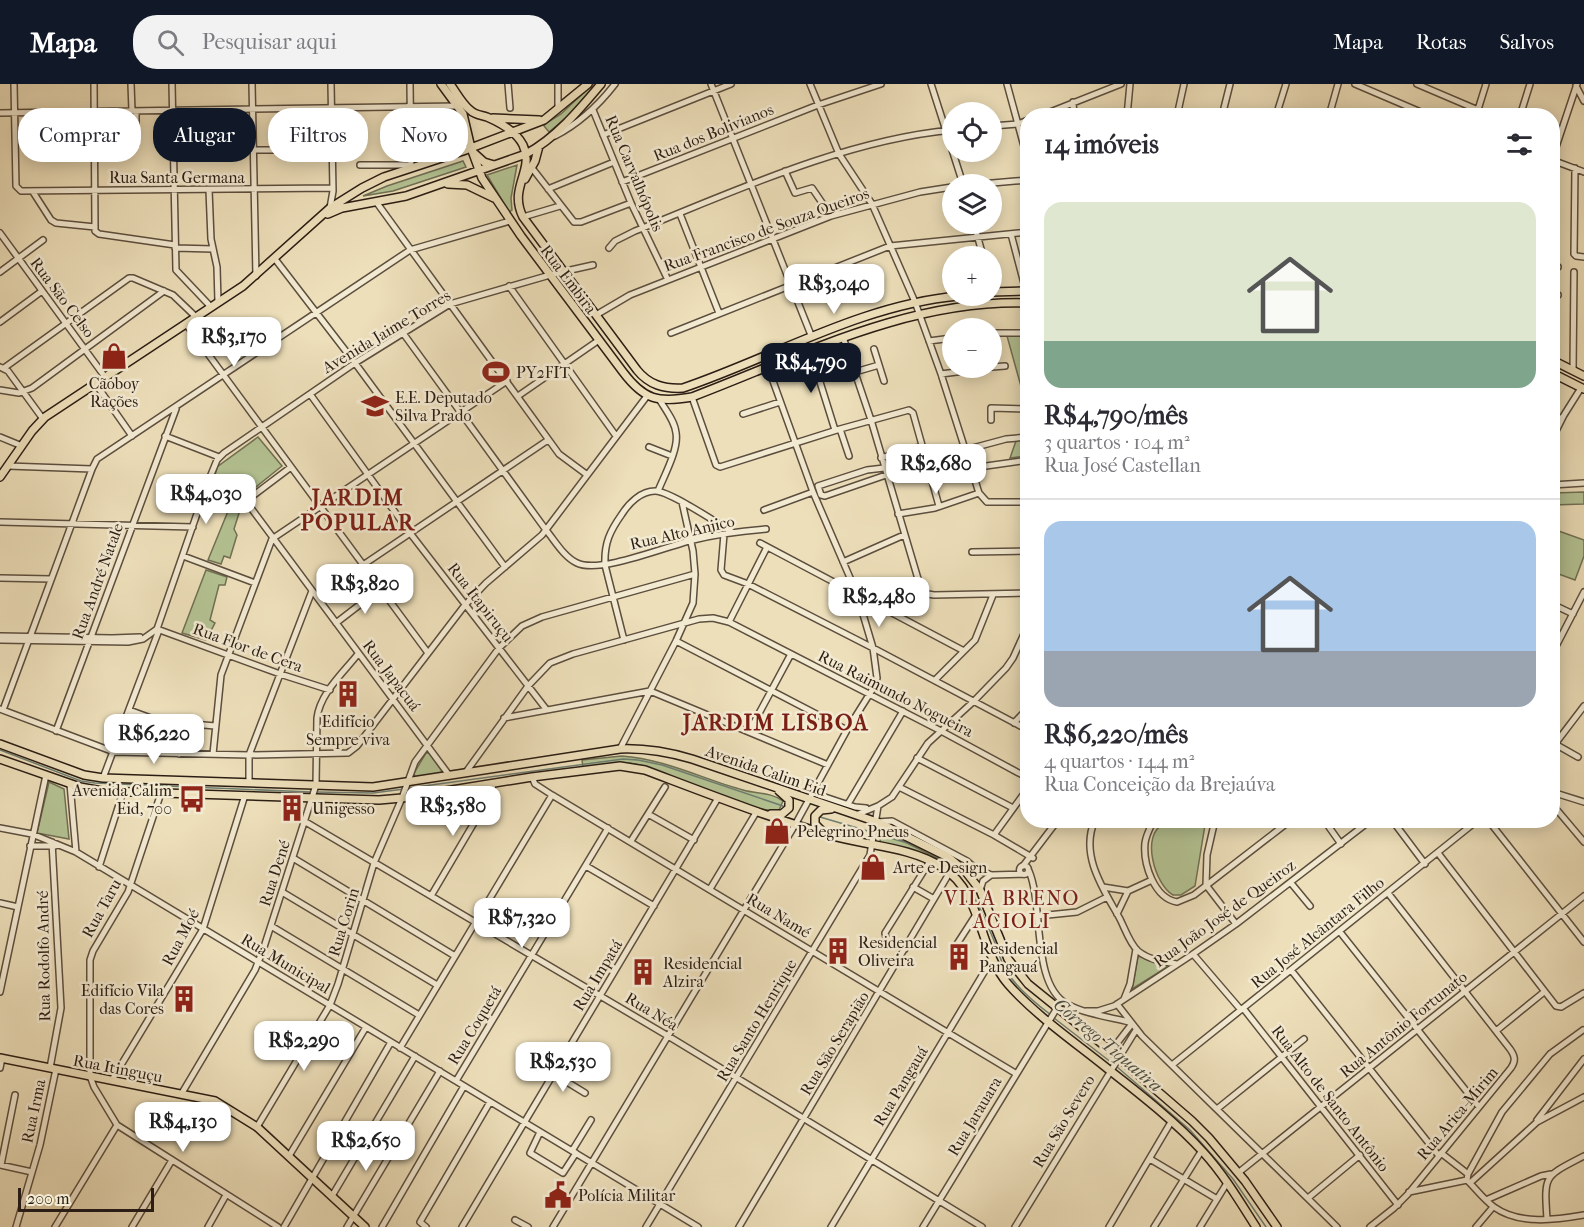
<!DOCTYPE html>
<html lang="pt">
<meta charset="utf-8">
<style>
body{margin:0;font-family:"IM FELL French Canon",serif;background:#f2f2f3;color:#2b2b33;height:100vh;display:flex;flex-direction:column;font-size:22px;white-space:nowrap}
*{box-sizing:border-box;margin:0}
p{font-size:20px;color:#7c7c81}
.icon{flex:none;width:33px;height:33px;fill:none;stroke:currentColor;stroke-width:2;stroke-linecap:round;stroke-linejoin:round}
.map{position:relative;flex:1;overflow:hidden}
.sheet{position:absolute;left:1020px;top:24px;width:540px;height:720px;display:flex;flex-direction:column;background:#fff;border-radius:24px;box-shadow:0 3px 15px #0003}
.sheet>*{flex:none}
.guide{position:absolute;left:18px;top:24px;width:570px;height:54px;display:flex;gap:12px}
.buttons{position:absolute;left:942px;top:18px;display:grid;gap:12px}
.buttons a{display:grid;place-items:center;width:60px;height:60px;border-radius:50%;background:#fff;box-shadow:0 3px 15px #0003;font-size:30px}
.scale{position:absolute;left:18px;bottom:15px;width:136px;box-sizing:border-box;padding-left:6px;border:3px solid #2c1e14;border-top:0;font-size:16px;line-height:21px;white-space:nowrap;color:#2c1e14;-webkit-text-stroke:4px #f3ead2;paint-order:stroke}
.price{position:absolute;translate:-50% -51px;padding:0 14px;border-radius:12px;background:#fff;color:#222;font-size:20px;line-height:39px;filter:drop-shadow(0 2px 3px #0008)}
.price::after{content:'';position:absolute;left:50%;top:36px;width:18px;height:14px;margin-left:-9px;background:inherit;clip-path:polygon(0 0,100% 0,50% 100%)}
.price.active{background:#111827;color:#fff}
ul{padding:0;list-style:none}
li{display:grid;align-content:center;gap:12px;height:318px;padding:0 24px}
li+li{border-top:2px solid #e1e1e2}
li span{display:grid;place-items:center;height:186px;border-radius:18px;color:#555}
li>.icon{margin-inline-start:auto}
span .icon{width:108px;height:108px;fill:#fffc;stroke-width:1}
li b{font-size:26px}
h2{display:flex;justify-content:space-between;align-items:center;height:72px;padding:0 24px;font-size:26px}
.pill{padding:0 21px;border-radius:24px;background:#fff;box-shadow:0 3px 15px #0003;font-size:21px;line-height:54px}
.pill.active{background:#111827;color:#fff}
header{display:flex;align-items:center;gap:36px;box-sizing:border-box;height:84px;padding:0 30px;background:#111827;color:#fff}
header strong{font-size:28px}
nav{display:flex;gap:33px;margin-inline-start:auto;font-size:21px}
.search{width:420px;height:54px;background:#f2f2f3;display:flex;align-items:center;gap:15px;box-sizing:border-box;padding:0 21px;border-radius:24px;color:#7c7c81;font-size:22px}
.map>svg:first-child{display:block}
.green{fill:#b4c393;stroke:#707054;stroke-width:1.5}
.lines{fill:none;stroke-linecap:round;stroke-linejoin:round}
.stream{stroke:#6d7d71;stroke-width:1.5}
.minor-casing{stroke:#5c4e3e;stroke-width:8}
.major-casing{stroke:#2c1e14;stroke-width:10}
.minor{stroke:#f3ead2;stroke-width:5}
.major{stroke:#eddfba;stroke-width:7}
.labels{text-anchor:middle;stroke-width:5;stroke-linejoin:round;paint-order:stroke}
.street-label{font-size:16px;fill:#2c1e14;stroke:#f3ead2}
.poi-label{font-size:16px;fill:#2c1e14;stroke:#f3ead2;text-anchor:start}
.water-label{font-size:18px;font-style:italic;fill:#4d4e42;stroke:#f3ead2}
.quarter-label{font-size:20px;letter-spacing:1.5px;fill:#7a1f14;stroke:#f3ead2}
.district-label{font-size:22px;font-weight:bold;letter-spacing:1.5px;fill:#7a1f14;stroke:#f3ead2}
</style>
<header>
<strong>Mapa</strong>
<div class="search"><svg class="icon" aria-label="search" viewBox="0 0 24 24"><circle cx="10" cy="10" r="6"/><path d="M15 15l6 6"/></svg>Pesquisar aqui</div>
<nav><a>Mapa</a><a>Rotas</a><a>Salvos</a></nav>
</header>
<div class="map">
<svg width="1584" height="1143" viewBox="0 0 1584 1143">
<rect width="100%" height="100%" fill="#eddfba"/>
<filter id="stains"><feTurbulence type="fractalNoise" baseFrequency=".00333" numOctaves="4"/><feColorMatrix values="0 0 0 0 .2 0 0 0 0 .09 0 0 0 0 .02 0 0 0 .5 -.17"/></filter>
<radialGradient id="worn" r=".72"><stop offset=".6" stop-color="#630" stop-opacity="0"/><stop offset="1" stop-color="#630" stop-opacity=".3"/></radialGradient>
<!-- green -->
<path class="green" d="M593 0H596L573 28 549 48 544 42 545 40 561 30Z
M414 60H440L441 67 414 79Z
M463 77 466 83 393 107 363 112 387 102Z
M517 81 511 114 512 126 509 128 487 91Z
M1007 252H1027V307L1022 306Z
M258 353 282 382 241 415 223 401 213 399 217 383Z
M1017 354H1027V372L1010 374Z
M1584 408V420L1553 421V409Z
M233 415 241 423 234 445 237 451 230 474 224 472 221 480 208 476Z
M1553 445 1584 456V472L1575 496 1553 488Z
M206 486 227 493 225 501H219L210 536 215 539 206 556 182 549Z
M426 669H429L442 687 441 690 415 693 414 689Z
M622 672C664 675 703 695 743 706 757 710 771 708 783 717L779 726H762L702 706 645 682 629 679 583 684 582 676Z
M49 698 64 705 69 755 37 749Z
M1203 740 1205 741 1195 802 1181 811H1173C1155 801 1140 750 1164 740Z
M881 746 939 775 954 788 924 773 880 759Z
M1138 872 1169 882 1132 905Z"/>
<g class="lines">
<!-- stream -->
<path class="stream" d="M0 666 81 697 95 699 311 708
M409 704 623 675 638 676 662 681 783 722
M316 708 373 709 404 705
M820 733 871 748
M875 750C897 756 921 761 940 775 971 797 981 826 995 859 998 867 1001 877 1005 885 1015 902 1035 919 1051 931
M1054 934 1112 979
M1116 982 1190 1046 1233 1095 1266 1143"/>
<defs>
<path id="minor" d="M14 0 16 102 21 107 333 104
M94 0 95 143
M131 0 132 27
M172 0 176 186 211 223
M252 0 256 192
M410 0 411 84
M508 0 510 24
M558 0V25
M711 0 811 251
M810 0 839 70 872 120 915 218 941 290 979 409 987 418H1028
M931 0 963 100
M1007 0 1028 77
M1355 0 1430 32
M1417 0 1478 26
M1576 2 1584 17
M1073 18 1074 32
M196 26 197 63
M593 26 631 119 668 196
M0 29 458 22
M1040 32 1121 0
M1127 32 1130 0
M1177 32 1184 0
M1222 32 1230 0
M1276 32 1286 0
M1329 32 1338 0
M1476 32 1486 0
M1520 32 1530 0
M992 42 1018 40 1028 36
M603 51 731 0
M555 52C580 39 598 22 615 0
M136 60V27
M217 66H332
M1552 75 1577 0
M1552 76 1584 88
M360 81H411
M532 84 574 138H581L631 119
M1575 84 1574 170 1576 172 1584 173
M785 87 795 109 812 104 831 132
M622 98 818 21 881 0
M981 100 1028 96
M548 105 614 78
M209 106 211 155 217 183 218 218
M33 108 51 136 56 139 95 143V147L99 150 175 161
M377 119 559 370 586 390
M330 124 333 107 331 0
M680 130 719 229
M523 133 560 122
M974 140 983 172
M0 149 105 293
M1011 150 1026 207
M175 164 213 165
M609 164 615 157 635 147C735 107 845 56 952 46
M275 175 355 279 505 483
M1552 183H1558
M0 188 43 156
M509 202 616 352
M1552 211H1558
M596 231 630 211 831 132 920 108 952 103
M0 238 42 207
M186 240 428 569
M403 249 546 446C555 457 564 473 577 479 600 490 667 462 693 456 717 450 741 447 766 445
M671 249 890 162 1028 148
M992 249H1028
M843 253 871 336 921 505 928 510 934 511 1028 509
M929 257 952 254
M874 265 884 297
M810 266 835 346
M0 283 8 287 43 335
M992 283 1005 282
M4 284 129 194H133L173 211 196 233
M1573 286 1574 188
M855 288 879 281
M941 290 988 284
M95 299 132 352
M0 306 19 309 32 304 164 207
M310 310 410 449 546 625
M518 312 599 256
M692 313 716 381 720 383 840 345 909 326 913 329 939 422
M743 330 780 318
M991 336V324L1028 325
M1552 342 1561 334
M840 345 849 372
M165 352 219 373
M0 353 22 362
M1552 355 1564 331 1581 304
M649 363 672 372
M965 366 1006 355 1028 353
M881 374 922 362
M8 382 92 385
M291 383 250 414 248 420 449 691
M884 384 867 386 818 402 821 411 825 412 886 391
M972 384 1028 376
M1552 401 1584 399
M215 404 229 407 242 421 248 420
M658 407C664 392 679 365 676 349 675 337 665 325 659 315
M764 426 813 408
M898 430 935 424 979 409
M0 438 193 443
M724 450 721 486 724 491 748 500 873 564 1028 646
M272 455 507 297
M760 459 964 567
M972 468 1028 467
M183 472 255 499
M843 478 904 451
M363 481 548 356
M0 494 51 495
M1552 520 1573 530
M729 538 767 463
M336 539 380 505
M157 545 280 590 330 606
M0 552 112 554 140 553
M0 556 128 558 143 555 157 545 208 398 217 376 224 369 355 279 450 220 557 189 593 181
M624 556 605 481C604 459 610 447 622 430 629 419 641 407 655 407 670 407 717 439 732 448
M676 557 847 646
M1552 570 1584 508
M935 596 975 556 993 511
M0 625 114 668 249 671 348 669 357 662 465 521 486 499 542 451 647 312
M3 626 92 385 97 375 410 166 510 137
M129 626 159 637 215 642
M504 634 650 607 828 681
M1014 639 1028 624
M56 647 176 325
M749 648 791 570
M1555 660 1578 673
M1552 664 1584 622
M620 665 676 557 693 519 695 490 693 467 682 418
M179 670 184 640
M213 670 221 591 272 455
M917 674 1013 724
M466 688 528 602 550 579 573 570 699 535 713 534 729 538 941 647 1028 694
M532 693 535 700 552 711 1015 989
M103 694 159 546
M249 697V671L312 507
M70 700 76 768
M899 703 994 751 1033 774
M1552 708 1584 718
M161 709 128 808 93 867 90 876V992L94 1003 117 1041 278 1143
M813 709 855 723 866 724
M848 720 903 627
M1552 720 1584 758
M648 730 694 756
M856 731 878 722 892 713 928 659 974 617 1006 584 1013 574 1028 541
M1095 736C1079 771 1104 806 1120 835 1125 845 1130 860 1138 867 1149 876 1164 878 1177 880
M1154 736C1150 744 1146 751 1145 759 1143 780 1154 814 1177 818L1194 811 1291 736
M1324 736 1341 760
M1392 736 1425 780
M1488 736 1584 858
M304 737 668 952 982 1143
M877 738 892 737 967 777 977 786
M0 744 32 750 76 768 698 1143
M994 751 1028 704
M631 757 665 703
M30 762H55
M1438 769 1556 922 1561 923 1584 909
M293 774 455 872
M1019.5 786a4.5 4.5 0 1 1 9 0a4.5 4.5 0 1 1-9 0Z
M586 782 654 822
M1023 782 1058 736
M99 783 123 708
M975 784 991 791 1022 790
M1029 787C1044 822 1031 900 1067 920 1085 930 1109 933 1129 938
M1291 799 1310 822
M1206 801 1207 771 1215 736
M1206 801 1236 840
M913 803 934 815
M1103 803 1128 807
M710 805 757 727
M980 806 983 797 991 791
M282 808 437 901
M431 812 491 710 493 699
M0 819 18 823
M1117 830 1128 807 1152 796
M1038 832 1077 828 1107 813
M271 842 419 931
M1340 848 1479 1023
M957 860 977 829
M905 865 886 854 885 849 930 777
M1193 870 1241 926
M1291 886 1439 1072
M0 908 46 691
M1124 915 1130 900 1136 865
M1117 920 1142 952 1337 1143
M1243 924 1398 1121
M1086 927H1098L1114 922 1193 870 1236 840 1371 736
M1496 947 1544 908
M571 960 605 980
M400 964 552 711
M1111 967 1131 941
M1172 981 1478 736
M0 984 2 974
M50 984 61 924 52 758
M554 990 585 1009
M112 996 203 845 245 711
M456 997 608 744
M182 1009 255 886 264 863 316 701 317 634C320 609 344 588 358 570
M1217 1025 1304 955
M1537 1036 1584 975
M257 1043 330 921 338 900 374 779 402 714 415 678 499 564 522 542 542 533 695 490
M540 1048 530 1069 563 1089 576 1069
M572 1067 591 1036
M1441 1069 1468 1090
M289 1072 366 943
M1150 1075 1217 1115
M0 1081 32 1088
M1 1081 15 1011
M1238 1089 1584 812
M1467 1096 1468 1090 1502 1028 1550 970 1583 946
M1470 1099 1537 1038 1584 1013
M1409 1108 1467 1096C1476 1105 1484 1116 1494 1123 1519 1141 1555 1136 1584 1131
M332 1112 415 972
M1308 1114 1360 1071
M1486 1116 1541 1092 1551 1090
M1547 1135C1544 1090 1544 1093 1584 1072
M515 1136 528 1143
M16 1143 40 1061 56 985
M55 1143 117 1041
M132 1143 172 1076
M208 1143 226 1111
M284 1143 391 958
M347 1143 440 987
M382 1143 464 1002
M426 1143 420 1138 490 1018
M462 1143 718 714
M553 1143 795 741 847 646 874 603 877 594 873 564 857 510 813 408 764 272
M646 1143 870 771 878 722
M739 1143 950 788
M831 1143 992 875
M923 1143 1057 924
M1015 1143 1136 946
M1109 1143 1171 1038
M1154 1143 1202 1066
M1200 1143 1227 1099
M1370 1143 1394 1124 1408 1110 1511 984C1516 977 1515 972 1510 965L1388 809
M1476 1143 1493 1123"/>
<path id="major" d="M441 0 463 30 471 64 482 94 521 152 623 288C644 316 658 319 692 313 800 272 909 215 1028 219
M450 0C456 8 462 20 470 26 475 31 481 31 487 33 501 39 516 47 523 61 535 87 508 103 523 133L637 286C649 301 664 305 683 304 774 273 861 221 958 212
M493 34 539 36
M474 69 484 78 494 81
M445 70 459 58 465 41
M525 95 535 77 539 62
M448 100 467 101 494 114
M328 130 342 124 406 112 526 70C556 54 580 25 601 0
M992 208 1028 207
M1552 276 1584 292
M1552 289 1584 305
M0 393 32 347 45 333 243 202 330 124 362 104 384 93 463 67 544 36 588 0
M0 660 84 691 103 694 373 703 620 665C645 664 668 668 692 675L877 738 948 773 966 788 980 806 1008 875 1028 900 1111 967 1192 1037 1209 1054 1245 1097 1277 1143
M0 675 80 703 102 707 379 716 402 714 532 693 620 682 645 686C706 709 767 733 829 751 866 762 909 762 942 783 983 809 978 865 1008 900 1035 931 1076 959 1108 985 1140 1010 1177 1039 1204 1069 1224 1091 1240 1118 1256 1143
M771 730H782L789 724V716L779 707
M822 747 815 740V732L821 726 831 725
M0 974 215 1017 257 1043 365 1143"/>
</defs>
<!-- minor casing -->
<use href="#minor" class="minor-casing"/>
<!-- major casing -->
<use href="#major" class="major-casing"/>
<!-- minor -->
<use href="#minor" class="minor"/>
<!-- major -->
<use href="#major" class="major"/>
</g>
<!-- icons -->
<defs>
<symbol id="shop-bare" viewBox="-9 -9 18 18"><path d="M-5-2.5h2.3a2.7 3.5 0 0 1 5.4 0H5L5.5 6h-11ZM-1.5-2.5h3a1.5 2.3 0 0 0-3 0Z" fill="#8f2418" stroke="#f3ead2" stroke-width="2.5" paint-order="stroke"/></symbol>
<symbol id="stadium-bare" viewBox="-9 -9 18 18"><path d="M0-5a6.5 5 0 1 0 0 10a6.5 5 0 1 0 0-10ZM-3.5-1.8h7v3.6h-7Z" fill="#8f2418" stroke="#f3ead2" stroke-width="2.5" paint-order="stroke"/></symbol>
<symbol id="school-bare" viewBox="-9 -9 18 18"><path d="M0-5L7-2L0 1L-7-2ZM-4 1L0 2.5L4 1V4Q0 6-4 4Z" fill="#8f2418" stroke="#f3ead2" stroke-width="2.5" paint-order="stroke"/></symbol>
<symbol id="building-bare" viewBox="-9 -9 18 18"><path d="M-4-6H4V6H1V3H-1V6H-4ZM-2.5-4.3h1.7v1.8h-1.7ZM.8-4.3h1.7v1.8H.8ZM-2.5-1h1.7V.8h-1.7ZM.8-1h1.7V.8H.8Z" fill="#8f2418" stroke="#f3ead2" stroke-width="2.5" paint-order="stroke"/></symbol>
<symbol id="bus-bare" viewBox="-9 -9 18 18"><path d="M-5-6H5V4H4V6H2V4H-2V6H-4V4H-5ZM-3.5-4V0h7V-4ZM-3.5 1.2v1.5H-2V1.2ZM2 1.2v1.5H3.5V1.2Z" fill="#8f2418" stroke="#f3ead2" stroke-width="2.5" paint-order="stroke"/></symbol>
<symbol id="civic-bare" viewBox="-9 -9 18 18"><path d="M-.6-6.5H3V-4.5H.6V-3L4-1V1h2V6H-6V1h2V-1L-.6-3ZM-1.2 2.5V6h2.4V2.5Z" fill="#8f2418" stroke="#f3ead2" stroke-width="2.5" paint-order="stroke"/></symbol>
</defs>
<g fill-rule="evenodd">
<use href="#shop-bare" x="95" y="253" width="38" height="38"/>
<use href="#stadium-bare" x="477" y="269" width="38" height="38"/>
<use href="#school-bare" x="356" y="303" width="38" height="38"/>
<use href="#building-bare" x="329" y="591" width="38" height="38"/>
<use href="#bus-bare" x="173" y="696" width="38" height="38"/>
<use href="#building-bare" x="273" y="705" width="38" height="38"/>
<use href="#shop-bare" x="758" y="728" width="38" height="38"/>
<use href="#shop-bare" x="854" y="764" width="38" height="38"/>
<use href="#building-bare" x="819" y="848" width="38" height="38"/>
<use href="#building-bare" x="940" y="854" width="38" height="38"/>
<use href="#building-bare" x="624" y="869" width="38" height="38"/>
<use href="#building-bare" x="165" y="896" width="38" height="38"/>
<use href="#civic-bare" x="539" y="1092" width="38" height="38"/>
</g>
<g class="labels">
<!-- street labels -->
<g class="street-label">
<text transform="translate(713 48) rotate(-22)" y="6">Rua dos Bolivianos</text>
<text transform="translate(635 89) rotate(67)" y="6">Rua Carvalhópolis</text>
<text x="177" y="99">Rua Santa Germana</text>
<text transform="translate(766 145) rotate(-20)" y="6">Rua Francisco de Souza Queiros</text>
<text transform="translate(569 195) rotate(53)" y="6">Rua Embira</text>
<text transform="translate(63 213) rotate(53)" y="6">Rua São Celso</text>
<text transform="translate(386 247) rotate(-31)" y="6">Avenida Jaime Torres</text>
<text transform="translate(682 448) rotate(-13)" y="6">Rua Alto Anjico</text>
<text transform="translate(97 497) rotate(-70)" y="6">Rua André Natale</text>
<text transform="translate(481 518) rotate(52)" y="6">Rua Itapiruçu</text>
<text transform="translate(248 563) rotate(20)" y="6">Rua Flor de Cera</text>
<text transform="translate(392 591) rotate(53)" y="6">Rua Japacuá</text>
<text transform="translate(896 609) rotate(27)" y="6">Rua Raimundo Nogueira</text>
<text transform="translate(766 686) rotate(19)" y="6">Avenida Calim Eid</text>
<text transform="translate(274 789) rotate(-72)" y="6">Rua Dené</text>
<text transform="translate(101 824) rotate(-61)" y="6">Rua Taru</text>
<text transform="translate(1224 829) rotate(-36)" y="6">Rua João José de Queiroz</text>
<text transform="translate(779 831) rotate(31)" y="6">Rua Namé</text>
<text transform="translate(343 838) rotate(-73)" y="6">Rua Corin</text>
<text transform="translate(1317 848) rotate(-39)" y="6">Rua José Alcântara Filho</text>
<text transform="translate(180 853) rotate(-62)" y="6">Rua Moé</text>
<text transform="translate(43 872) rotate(-91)" y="6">Rua Rodolfo André</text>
<text transform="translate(286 879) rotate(31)" y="6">Rua Municipal</text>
<text transform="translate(597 891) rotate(-59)" y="6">Rua Impatá</text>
<text transform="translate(652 927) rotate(31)" y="6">Rua Néa</text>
<text transform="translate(756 936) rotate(-59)" y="6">Rua Santo Henrique</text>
<text transform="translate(1403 940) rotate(-39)" y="6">Rua Antônio Fortunato</text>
<text transform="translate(474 941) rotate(-59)" y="6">Rua Coquetá</text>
<text transform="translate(834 959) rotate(-59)" y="6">Rua São Serapião</text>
<text transform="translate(118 984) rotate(11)" y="6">Rua Itinguçu</text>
<text transform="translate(900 1002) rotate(-59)" y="6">Rua Pangauá</text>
<text transform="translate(1331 1014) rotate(52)" y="6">Rua Alto de Santo Antônio</text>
<text transform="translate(33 1027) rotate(-78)" y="6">Rua Irma</text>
<text transform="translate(1457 1029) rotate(-50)" y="6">Rua Arica-Mirim</text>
<text transform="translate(974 1032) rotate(-59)" y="6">Rua Jarauara</text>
<text transform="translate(1063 1037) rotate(-59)" y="6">Rua São Severo</text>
</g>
<!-- poi labels -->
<g class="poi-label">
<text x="516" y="294">PY2FIT</text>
<text x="114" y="305" text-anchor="middle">Cãoboy<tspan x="114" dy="18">Rações</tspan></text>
<text x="395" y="319">E.E. Deputado<tspan x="395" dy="18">Silva Prado</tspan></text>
<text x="348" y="643" text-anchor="middle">Edifício<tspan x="348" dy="18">Sempre viva</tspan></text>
<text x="172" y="712" text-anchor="end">Avenida Calim<tspan x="172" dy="18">Eid, 700</tspan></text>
<text x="312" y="730">Unigesso</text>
<text x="797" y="753">Pelegrino Pneus</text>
<text x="893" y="789">Arte e Design</text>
<text x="858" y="864">Residencial<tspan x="858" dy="18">Oliveira</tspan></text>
<text x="979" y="870">Residencial<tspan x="979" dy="18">Pangauá</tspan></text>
<text x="663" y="885">Residencial<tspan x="663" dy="18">Alzira</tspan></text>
<text x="164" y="912" text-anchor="end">Edifício Vila<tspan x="164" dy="18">das Cores</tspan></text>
<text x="578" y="1117">Polícia Militar</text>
</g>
<!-- water labels -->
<g class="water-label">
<text transform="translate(1108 961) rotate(40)" y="6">Córrego Tiquatira</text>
</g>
<!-- quarter labels -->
<g class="quarter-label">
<text x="1012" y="821">VILA BRENO<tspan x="1012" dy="23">ACIOLI</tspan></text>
</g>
<!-- district labels -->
<g class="district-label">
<text x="358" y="421">JARDIM<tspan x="358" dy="25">POPULAR</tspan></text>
<text x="776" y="646">JARDIM LISBOA</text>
</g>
</g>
<rect width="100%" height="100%" filter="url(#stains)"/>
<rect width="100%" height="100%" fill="url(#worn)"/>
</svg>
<div class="buttons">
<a><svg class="icon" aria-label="locate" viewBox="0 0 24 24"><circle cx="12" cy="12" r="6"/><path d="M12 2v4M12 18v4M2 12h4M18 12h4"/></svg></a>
<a><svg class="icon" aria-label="layers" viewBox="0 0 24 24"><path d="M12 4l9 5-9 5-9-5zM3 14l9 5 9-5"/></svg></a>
<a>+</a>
<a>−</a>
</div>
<div class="scale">200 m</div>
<b class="price" style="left:834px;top:231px">R$3,040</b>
<b class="price" style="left:234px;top:284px">R$3,170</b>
<b class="price active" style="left:811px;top:310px">R$4,790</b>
<b class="price" style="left:936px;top:411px">R$2,680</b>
<b class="price" style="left:206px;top:441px">R$4,030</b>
<b class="price" style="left:365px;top:531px">R$3,820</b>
<b class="price" style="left:879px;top:544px">R$2,480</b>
<b class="price" style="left:154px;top:681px">R$6,220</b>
<b class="price" style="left:453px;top:753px">R$3,580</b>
<b class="price" style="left:522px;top:865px">R$7,320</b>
<b class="price" style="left:304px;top:988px">R$2,290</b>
<b class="price" style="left:563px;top:1009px">R$2,530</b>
<b class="price" style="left:183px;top:1069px">R$4,130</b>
<b class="price" style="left:366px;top:1088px">R$2,650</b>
<div class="guide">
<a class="pill">Comprar</a>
<a class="pill active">Alugar</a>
<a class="pill">Filtros</a>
<a class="pill">Novo</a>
</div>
<section class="sheet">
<h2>14 imóveis<svg class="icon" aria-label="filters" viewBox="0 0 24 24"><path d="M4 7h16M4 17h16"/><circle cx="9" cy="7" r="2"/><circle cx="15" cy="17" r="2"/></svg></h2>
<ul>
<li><span style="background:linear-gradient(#dfe7d0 75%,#7fa58c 0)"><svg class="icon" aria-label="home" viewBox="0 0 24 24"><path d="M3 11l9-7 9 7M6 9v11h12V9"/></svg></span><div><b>R$4,790/mês</b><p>3 quartos · 104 m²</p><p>Rua José Castellan</p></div></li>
<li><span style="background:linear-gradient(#a9c7e8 70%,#9aa5b1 0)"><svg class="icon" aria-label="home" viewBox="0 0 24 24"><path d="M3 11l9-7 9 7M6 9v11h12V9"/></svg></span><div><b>R$6,220/mês</b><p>4 quartos · 144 m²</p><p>Rua Conceição da Brejaúva</p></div></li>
</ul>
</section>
</div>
